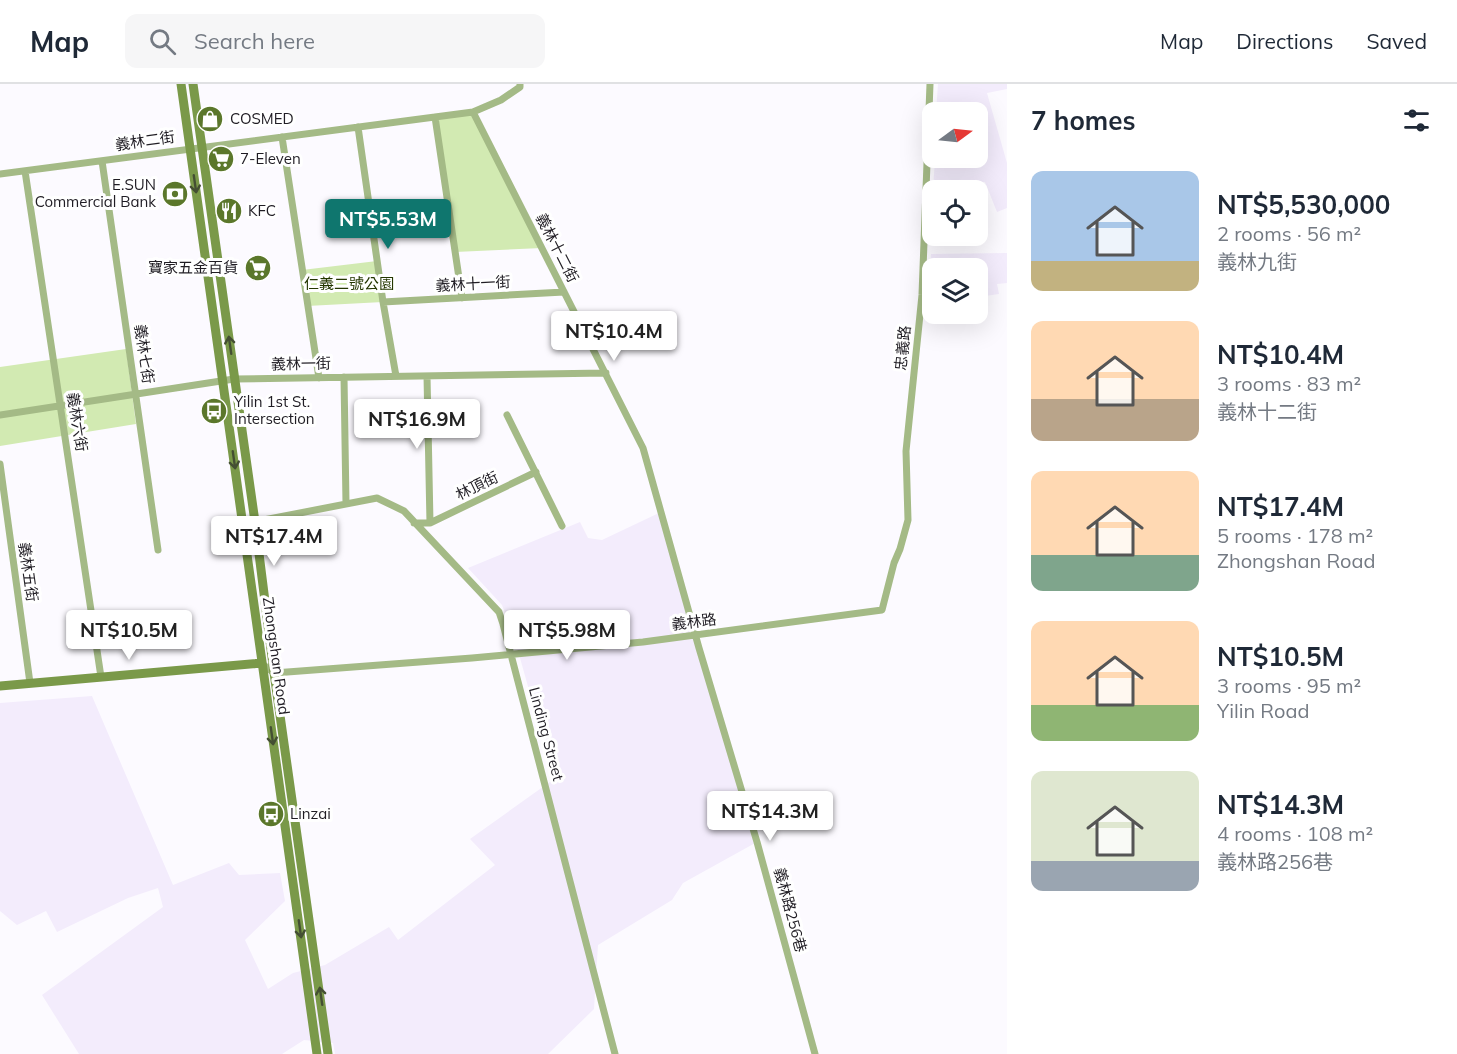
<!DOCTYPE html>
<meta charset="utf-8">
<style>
body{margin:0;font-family:Mulish,"Noto Sans TC",sans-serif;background:#f6f6f7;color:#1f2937;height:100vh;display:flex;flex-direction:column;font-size:22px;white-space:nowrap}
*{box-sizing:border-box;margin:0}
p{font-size:20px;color:#747a83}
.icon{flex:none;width:33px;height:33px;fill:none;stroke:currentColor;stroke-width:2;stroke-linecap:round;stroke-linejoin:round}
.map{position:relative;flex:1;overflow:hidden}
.drawer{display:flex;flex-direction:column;background:#fff;width:450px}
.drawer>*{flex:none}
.needle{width:39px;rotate:75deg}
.buttons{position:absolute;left:922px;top:18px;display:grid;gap:12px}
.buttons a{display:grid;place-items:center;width:66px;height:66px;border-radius:12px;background:#fff;box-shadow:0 6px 24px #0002;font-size:30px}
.price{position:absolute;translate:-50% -51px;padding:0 14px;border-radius:6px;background:#fff;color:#222;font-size:20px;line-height:39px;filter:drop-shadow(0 2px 3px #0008)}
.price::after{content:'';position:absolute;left:50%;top:36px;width:18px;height:14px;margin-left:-9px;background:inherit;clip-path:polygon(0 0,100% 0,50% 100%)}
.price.current{background:#0f766e;color:#fff}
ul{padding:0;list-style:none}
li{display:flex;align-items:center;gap:18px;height:150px;padding:0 24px}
li span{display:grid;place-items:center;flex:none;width:168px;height:120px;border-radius:12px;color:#555}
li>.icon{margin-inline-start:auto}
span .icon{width:72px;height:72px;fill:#fffc;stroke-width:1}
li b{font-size:26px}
h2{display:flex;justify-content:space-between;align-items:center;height:72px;padding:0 24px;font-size:26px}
header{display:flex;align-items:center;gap:36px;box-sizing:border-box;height:84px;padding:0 30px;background:#fff;border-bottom:2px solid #e0e1e3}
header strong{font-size:28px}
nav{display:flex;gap:33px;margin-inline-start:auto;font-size:21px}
.search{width:420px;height:54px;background:#f6f6f7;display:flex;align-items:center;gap:15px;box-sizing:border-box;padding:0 21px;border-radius:12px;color:#747a83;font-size:22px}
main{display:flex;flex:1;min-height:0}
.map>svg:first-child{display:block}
.built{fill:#f3ecfc}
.green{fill:#d2eab2}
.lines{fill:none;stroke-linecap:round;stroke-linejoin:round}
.street{stroke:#a4ba86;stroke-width:7}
.secondary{stroke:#7a9949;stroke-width:9}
.oneway{stroke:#444f33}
.labels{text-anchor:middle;stroke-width:6;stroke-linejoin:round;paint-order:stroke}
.poi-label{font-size:15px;fill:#201d24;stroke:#fff;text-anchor:start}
.street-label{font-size:15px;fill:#201d24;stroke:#fff}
.park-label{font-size:15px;fill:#243600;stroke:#fff}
</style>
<header>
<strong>Map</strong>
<div class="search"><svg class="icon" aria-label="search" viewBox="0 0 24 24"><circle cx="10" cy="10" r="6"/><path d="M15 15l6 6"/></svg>Search here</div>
<nav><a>Map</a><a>Directions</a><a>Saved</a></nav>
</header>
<main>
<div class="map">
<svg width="1007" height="970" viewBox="0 0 1007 970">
<rect width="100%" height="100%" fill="#fcfaff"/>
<!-- built -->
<path class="built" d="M938 0H1007V5L987 9 1007 79V124L997 128 985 98H965L933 106 935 74H978V28H936Z
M1007 169V199L997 200 999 210 978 213V184H933V210L928 212 931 170Z
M661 428 757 758 683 799 672 816 598 861 594 925 548 970H335L333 959 304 956 282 970H79L42 911 163 823 158 804 128 814 57 848 46 827 17 841 0 827V619L92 612 173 801 229 779 239 791 280 789 285 817 245 856 268 905 293 889 325 881 389 843 398 856 495 781 470 755 554 695 513 549 502 521 468 484 580 438 588 454 602 456Z"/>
<!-- green -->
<path class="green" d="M473 28 542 164 455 168 435 33Z
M377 177 383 218 307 222 302 186Z
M126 265 136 340 0 362V283Z"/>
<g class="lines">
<!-- street -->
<path class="street" d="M473 28 643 364 699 564 757 758 815 970
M435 33 462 214
M358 43 383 218 396 292
M282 53 319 294
M102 77 158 466
M25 87 101 593
M0 90 473 28 501 16 520 3V0
M383 218 564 208
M427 292 430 439
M344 293 346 420
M0 331 234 295 606 289
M507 331 562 442
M0 380 30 599
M414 439H430L536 388
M243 440 377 414 404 427 499 528 503 540 615 970
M261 579 274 589 472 574 643 558 882 526 894 479 900 465 908 436 906 367 922 211 930 0"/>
<!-- secondary -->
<path class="secondary" d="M181 0 317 970
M193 0 255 438 274 589 328 970
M0 602 261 579"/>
</g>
<!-- one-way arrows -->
<defs><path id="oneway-shaft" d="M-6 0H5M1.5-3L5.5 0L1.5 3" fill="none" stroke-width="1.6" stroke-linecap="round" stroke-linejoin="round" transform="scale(1.5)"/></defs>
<g class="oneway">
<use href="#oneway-shaft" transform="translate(195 100) rotate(82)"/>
<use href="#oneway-shaft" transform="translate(230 261) rotate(-98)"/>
<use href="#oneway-shaft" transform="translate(234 376) rotate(82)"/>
<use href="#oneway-shaft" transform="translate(272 652) rotate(82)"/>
<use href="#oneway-shaft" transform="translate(300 845) rotate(82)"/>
<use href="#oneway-shaft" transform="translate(321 912) rotate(-98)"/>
</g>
<!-- icons -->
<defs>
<symbol id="shop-disc" viewBox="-11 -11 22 22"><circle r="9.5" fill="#5b772b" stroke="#fff"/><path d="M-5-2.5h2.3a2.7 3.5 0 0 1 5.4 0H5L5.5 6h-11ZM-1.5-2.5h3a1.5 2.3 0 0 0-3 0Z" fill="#fff"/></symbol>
<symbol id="supermarket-disc" viewBox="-11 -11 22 22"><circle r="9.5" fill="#5b772b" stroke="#fff"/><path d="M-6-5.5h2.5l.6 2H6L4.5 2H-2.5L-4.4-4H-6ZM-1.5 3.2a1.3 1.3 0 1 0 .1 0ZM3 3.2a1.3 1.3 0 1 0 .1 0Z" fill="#fff"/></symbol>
<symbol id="bank-disc" viewBox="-11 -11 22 22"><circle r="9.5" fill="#5b772b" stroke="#fff"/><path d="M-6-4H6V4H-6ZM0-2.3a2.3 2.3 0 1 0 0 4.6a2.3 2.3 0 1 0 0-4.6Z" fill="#fff"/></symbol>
<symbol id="restaurant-disc" viewBox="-11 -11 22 22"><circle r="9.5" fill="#5b772b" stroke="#fff"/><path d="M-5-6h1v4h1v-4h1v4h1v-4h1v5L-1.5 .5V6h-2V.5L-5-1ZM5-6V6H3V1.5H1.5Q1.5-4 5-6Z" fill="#fff"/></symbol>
<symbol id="bus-disc" viewBox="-11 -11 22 22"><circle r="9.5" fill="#5b772b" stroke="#fff"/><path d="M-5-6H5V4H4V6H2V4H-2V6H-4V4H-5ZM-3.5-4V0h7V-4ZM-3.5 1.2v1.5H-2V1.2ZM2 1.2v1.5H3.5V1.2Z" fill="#fff"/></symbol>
</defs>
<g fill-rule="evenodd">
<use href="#shop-disc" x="195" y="20" width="30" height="30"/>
<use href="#supermarket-disc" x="206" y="60" width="30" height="30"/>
<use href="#bank-disc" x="160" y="95" width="30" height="30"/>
<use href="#restaurant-disc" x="214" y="112" width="30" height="30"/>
<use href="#supermarket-disc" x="243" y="169" width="30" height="30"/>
<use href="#bus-disc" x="199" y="312" width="30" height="30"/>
<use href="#bus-disc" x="256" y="715" width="30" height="30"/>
</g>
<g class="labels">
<!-- poi labels -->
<g class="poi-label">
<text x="230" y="40">COSMED</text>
<text x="240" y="80">7-Eleven</text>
<text x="156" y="106" text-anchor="end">E.SUN<tspan x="156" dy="17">Commercial Bank</tspan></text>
<text x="248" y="132">KFC</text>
<text x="238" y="189" text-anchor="end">寶家五金百貨</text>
<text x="234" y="323">Yilin 1st St.<tspan x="234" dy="17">Intersection</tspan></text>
<text x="290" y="735">Linzai</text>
</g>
<!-- street labels -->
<g class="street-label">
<text transform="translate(145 57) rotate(-8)" y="5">義林二街</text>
<text transform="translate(557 164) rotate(63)" y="5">義林十二街</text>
<text transform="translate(473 200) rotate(-3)" y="5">義林十一街</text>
<text transform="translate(903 264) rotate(-84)" y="5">忠義路</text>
<text transform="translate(144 270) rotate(82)" y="5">義林七街</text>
<text transform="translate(301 280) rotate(-1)" y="5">義林一街</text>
<text transform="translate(77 338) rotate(81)" y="5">義林六街</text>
<text transform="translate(477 402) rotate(-26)" y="5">林頂街</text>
<text transform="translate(28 488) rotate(82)" y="5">義林五街</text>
<text transform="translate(694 538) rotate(-7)" y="5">義林路</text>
<text transform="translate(276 572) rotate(82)" y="5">Zhongshan Road</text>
<text transform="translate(546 650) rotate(75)" y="5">Linding Street</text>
<text transform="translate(790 826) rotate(75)" y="5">義林路256巷</text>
</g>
<!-- park labels -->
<g class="park-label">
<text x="349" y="205">仁義二號公園</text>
</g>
</g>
</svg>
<div class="buttons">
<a><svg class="needle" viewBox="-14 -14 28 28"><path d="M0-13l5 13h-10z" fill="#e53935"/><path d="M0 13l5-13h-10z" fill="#747a83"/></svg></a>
<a><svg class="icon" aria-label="locate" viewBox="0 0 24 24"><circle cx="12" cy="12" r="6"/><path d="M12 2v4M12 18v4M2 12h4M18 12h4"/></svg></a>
<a><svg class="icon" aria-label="layers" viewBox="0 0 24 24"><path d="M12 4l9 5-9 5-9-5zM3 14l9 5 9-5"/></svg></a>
</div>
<b class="price current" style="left:388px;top:166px">NT$5.53M</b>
<b class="price" style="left:614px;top:278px">NT$10.4M</b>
<b class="price" style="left:417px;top:366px">NT$16.9M</b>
<b class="price" style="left:274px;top:483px">NT$17.4M</b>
<b class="price" style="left:129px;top:577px">NT$10.5M</b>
<b class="price" style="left:567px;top:577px">NT$5.98M</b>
<b class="price" style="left:770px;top:758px">NT$14.3M</b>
</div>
<section class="drawer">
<h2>7 homes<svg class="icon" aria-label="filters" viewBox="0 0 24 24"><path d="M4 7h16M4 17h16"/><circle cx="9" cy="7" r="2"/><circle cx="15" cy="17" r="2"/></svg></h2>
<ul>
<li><span style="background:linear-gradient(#a9c7e8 75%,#c2b280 0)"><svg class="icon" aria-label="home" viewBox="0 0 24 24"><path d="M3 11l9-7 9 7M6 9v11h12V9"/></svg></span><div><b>NT$5,530,000</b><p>2 rooms · 56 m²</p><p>義林九街</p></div></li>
<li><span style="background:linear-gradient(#ffd9b3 65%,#b9a48a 0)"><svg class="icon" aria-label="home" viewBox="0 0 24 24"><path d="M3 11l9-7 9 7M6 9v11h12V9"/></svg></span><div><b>NT$10.4M</b><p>3 rooms · 83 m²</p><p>義林十二街</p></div></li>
<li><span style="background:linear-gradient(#ffd9b3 70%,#7fa58c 0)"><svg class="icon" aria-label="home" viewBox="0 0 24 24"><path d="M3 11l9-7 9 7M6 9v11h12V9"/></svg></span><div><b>NT$17.4M</b><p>5 rooms · 178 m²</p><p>Zhongshan Road</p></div></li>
<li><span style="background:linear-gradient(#ffd9b3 70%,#8fb573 0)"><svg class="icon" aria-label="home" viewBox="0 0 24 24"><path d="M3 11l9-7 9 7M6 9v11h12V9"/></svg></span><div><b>NT$10.5M</b><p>3 rooms · 95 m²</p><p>Yilin Road</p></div></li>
<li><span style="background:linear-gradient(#dfe7d0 75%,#9aa5b1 0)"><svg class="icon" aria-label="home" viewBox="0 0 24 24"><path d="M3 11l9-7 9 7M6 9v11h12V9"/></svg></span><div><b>NT$14.3M</b><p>4 rooms · 108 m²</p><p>義林路256巷</p></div></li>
</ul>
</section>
</main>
